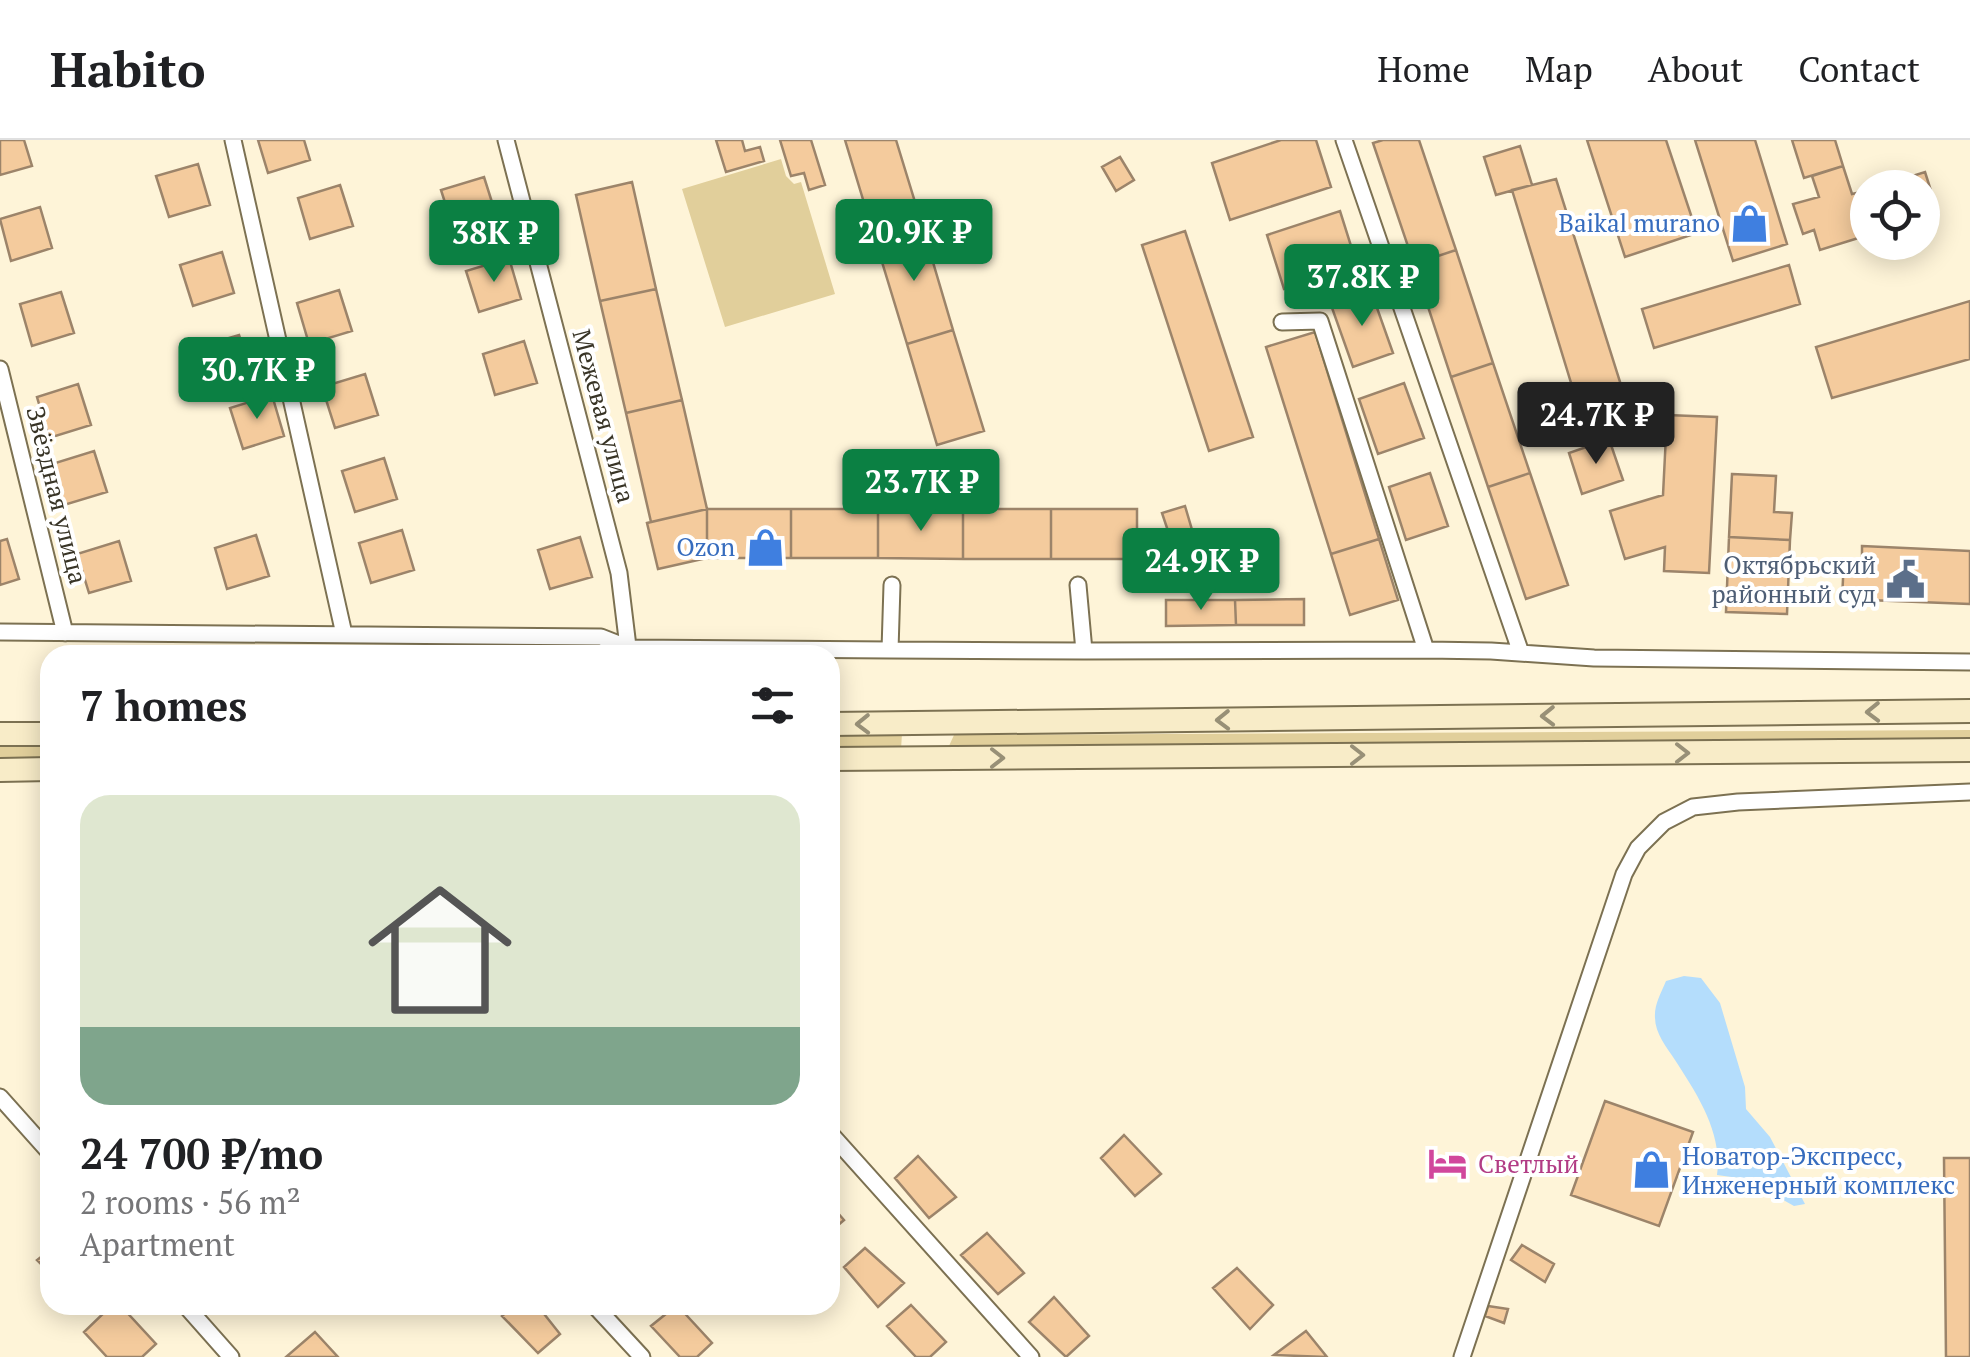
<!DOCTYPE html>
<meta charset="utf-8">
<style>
body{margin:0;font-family:"PT Serif",serif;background:#f2f2f2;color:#202124;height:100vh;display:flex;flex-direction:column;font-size:38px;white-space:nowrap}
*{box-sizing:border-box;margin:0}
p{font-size:32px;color:#757577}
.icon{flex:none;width:55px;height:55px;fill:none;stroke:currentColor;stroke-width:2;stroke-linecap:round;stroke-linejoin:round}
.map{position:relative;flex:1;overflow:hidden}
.side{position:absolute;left:40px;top:505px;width:800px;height:670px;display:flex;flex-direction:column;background:#fff;border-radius:30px;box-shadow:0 5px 25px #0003}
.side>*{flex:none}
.buttons{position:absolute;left:1850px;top:30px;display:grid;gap:20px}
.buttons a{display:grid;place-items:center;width:90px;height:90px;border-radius:50%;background:#fff;box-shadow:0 5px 25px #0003;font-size:50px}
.price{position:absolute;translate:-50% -85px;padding:0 22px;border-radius:10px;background:#0b8043;color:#fff;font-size:32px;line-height:65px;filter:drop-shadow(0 2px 5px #0008)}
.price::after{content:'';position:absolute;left:50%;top:60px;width:30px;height:22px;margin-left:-15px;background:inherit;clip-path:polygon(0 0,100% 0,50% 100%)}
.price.current{background:#222;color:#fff}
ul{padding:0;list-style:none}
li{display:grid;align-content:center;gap:20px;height:530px;padding:0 40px}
li span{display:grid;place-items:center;height:310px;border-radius:30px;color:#555}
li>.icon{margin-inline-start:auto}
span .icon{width:180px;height:180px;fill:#fffc;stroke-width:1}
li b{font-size:42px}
h2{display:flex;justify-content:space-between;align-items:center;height:120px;padding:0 40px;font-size:42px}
header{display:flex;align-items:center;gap:60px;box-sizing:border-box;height:140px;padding:0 50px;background:#fff;border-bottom:2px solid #e0e0e0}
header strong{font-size:48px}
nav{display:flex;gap:55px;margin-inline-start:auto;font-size:35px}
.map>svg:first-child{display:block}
.green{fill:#e1cf9b}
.water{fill:#b4ddfc}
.building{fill:#f4cb9d;stroke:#9c846a;stroke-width:2.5}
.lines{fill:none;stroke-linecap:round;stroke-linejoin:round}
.street-casing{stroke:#7c7152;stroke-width:19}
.secondary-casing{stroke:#7c7152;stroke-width:26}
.street{stroke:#fff;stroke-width:15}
.secondary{stroke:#f8ecc8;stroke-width:22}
.oneway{stroke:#989077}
.labels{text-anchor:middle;stroke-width:8;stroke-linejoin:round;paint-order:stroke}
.shop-label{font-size:25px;fill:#366cbe;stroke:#fff;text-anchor:end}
.street-label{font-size:25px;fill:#383426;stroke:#fff}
.service-label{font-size:25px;fill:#4e5e75;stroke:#fff;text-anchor:end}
.hotel-label{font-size:25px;fill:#b23c85;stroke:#fff;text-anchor:start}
</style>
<header>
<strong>Habito</strong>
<nav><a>Home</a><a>Map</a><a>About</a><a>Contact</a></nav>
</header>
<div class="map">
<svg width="1970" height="1217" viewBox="0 0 1970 1217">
<rect width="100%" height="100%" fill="#fef4d8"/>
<!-- green -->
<path class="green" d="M781 19 786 36 794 44 801 42 835 154 725 187 682 49Z
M1970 590V598L949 606 954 595Z
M830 593H902L901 610 830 609Z
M0 606H50V619L0 620Z"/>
<!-- water -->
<path class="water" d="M1684 836 1701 838 1720 863 1745 947 1746 969 1770 997 1805 1064 1794 1066 1746 1039 1717 1035C1723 993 1697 954 1675 920 1667 908 1655 893 1655 878 1654 865 1661 853 1666 841Z"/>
<!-- building -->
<path class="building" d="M0 0H24L32 26 0 35Z
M258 0H304L310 20 268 33Z
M716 0H742L745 11 760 7 764 21 726 32Z
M780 0H811L825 45 809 50 804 33 791 36Z
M845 0H896L922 85 875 99Z
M1281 0H1316L1331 47 1230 80 1212 23Z
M1383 0H1419L1456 110 1414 124 1373 3Z
M1587 0H1666L1697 93 1625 117Z
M1695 0H1755L1787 104 1733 121Z
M1792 0H1835L1843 26 1804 38Z
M1520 6 1532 45 1496 55 1484 17Z
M1120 17 1134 40 1116 51 1102 27Z
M198 24 210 65 169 77 156 36Z
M1843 26 1852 54 1861 52 1868 74V95L1820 110 1814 90 1803 94 1793 64 1819 57 1812 36Z
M1925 32 1938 73 1922 78V48H1874Z
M484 37 497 78 454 91 441 50Z
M1556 39 1633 283 1587 295 1512 50Z
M632 42 656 149 600 161 576 55Z
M340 45 353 86 310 99 298 58Z
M40 67 52 108 11 121 0 79Z
M1340 71 1357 125 1284 149 1267 95Z
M922 85 953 190 907 204 875 99Z
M1185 91 1253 297 1209 311 1142 105Z
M1456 110 1493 223 1451 237 1414 124Z
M222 112 234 153 193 166 180 125Z
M509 118 521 159 479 172 466 131Z
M1789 125 1800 164 1654 208 1642 169Z
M656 149 682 260 626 273 600 161Z
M339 150 352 191 309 204 297 163Z
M1371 151 1393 213 1353 227 1331 165Z
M61 152 74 193 32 206 20 164Z
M1970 161V219L1832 258 1816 207Z
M953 190 984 291 937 305 907 204Z
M1315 192 1379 399 1331 414 1266 207Z
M239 195 252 236 210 249 198 207Z
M524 201 537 243 495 255 483 214Z
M1493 223 1530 333 1488 347 1451 237Z
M365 234 378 275 335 288 322 247Z
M1404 243 1424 298 1378 314 1359 259Z
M78 244 91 285 49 298 37 257Z
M272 255 284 296 243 309 230 268Z
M682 260 707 369 651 382 626 273Z
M1667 275 1717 277 1709 433 1664 431 1665 407 1625 419 1610 371 1663 355Z
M1609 299 1623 340 1582 354 1569 313Z
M94 311 107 352 64 365 52 324Z
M384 318 397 359 355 372 342 331Z
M1430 333 1448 386 1406 400 1389 347Z
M1530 333 1568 445 1526 459 1488 347Z
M1732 334 1776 336 1774 372 1792 373 1790 400 1729 397Z
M1185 366 1193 393 1207 403 1199 423 1180 412 1171 400 1162 373Z
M707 369H791V418H707Z
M707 369V418L658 429 647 383Z
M791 369H878V418H791Z
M878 369H963V419L878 418Z
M963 369H1051V419H963Z
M1051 369H1137V419H1051Z
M402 390 414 430 371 443 359 403Z
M256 395 269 436 227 449 215 408Z
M580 397 592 437 550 449 538 410Z
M1729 397 1790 400 1787 474 1726 472Z
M7 399 19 439 0 445V401Z
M1379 399 1398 460 1350 475 1331 414Z
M119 401 131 441 89 453 77 414Z
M1862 406 1970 411V464L1842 459 1844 419 1862 420Z
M1304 459V485H1236L1235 460Z
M1166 460H1235L1236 485 1166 486Z
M1605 961 1693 992 1659 1086 1571 1055Z
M1124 995 1161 1034 1135 1056 1101 1018Z
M918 1016 956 1057 929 1078 895 1038Z
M1944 1018H1970V1217H1946Z
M830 1064 844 1080 830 1092Z
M987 1093 1024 1133 998 1154 961 1115Z
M1522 1105 1554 1124 1545 1142 1511 1120Z
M865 1108 904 1143 878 1167 844 1127Z
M50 1110V1133L37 1120Z
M1237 1128 1273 1165 1250 1189 1213 1148Z
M1054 1157 1089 1196 1066 1217 1029 1182Z
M112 1165H120L156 1204 142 1217H107L84 1192Z
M515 1165H537L560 1194 538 1213 502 1176Z
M677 1165 712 1203 697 1217H680L651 1186Z
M911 1165 946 1202 930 1217H916L887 1186Z
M1488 1166 1508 1169 1504 1183 1485 1176Z
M1306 1191 1327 1217 1274 1215Z
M315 1192 338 1217H286Z"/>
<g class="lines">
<defs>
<path id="street" d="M233 0 344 494
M506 0 619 433 629 515
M1344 0 1521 513
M1282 182 1320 181 1426 510 1491 511 1594 518 1970 522
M0 229 65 493
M0 492 601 497 629 508 890 510 892 445
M890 510 1084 511 1078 445
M1084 511 1426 510
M0 957 50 1013
M830 993 1031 1217
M185 1165 231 1217
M594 1165 642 1217
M1462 1217 1624 734 1638 708 1664 682 1693 667 1738 662 1970 652"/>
<path id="secondary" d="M830 584 1970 571
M0 594H50
M830 619 1970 610
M0 630 50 629"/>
</defs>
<!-- street casing -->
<use href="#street" class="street-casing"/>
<!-- secondary casing -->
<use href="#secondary" class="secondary-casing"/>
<!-- street -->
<use href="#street" class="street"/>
<!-- secondary -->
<use href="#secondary" class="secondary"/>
</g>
<!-- one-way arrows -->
<defs><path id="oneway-chevron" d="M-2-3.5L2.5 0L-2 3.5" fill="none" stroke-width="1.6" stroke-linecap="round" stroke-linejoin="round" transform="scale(2.5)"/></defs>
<g class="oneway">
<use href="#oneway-chevron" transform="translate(1873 572) rotate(179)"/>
<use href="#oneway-chevron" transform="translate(1548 576) rotate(179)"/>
<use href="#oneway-chevron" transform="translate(1223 580) rotate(179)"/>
<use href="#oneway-chevron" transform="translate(863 584) rotate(179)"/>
<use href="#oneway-chevron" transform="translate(1682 613)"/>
<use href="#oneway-chevron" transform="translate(1357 615)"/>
<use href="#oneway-chevron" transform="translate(997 618)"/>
</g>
<!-- icons -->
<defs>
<symbol id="shop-bare" viewBox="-9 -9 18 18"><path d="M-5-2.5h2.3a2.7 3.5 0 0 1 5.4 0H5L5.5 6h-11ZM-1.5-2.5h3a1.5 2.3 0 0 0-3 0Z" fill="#3f7fe0" stroke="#fff" stroke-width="2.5" paint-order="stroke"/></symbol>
<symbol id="civic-bare" viewBox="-9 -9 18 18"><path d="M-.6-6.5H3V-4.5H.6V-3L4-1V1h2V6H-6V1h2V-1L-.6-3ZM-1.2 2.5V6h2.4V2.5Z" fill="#5c6f8a" stroke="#fff" stroke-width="2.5" paint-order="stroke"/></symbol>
<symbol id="hotel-bare" viewBox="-9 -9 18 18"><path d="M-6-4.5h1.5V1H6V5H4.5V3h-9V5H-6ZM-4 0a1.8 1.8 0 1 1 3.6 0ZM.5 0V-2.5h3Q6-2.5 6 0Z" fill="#d1479c" stroke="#fff" stroke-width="2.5" paint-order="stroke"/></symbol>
</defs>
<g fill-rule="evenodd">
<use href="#shop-bare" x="1722" y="56" width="55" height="55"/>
<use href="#shop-bare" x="738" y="380" width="55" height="55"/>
<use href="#civic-bare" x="1878" y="412" width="55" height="55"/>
<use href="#hotel-bare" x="1420" y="996" width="55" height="55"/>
<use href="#shop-bare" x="1624" y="1002" width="55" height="55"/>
</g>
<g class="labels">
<!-- shop labels -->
<g class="shop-label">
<text x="1720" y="92">Baikal murano</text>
<text x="735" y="416">Ozon</text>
<text x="1682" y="1025" text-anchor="start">Новатор-Экспресс,<tspan x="1682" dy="29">Инженерный комплекс</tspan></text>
</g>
<!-- street labels -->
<g class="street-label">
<text transform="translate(604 276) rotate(75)" y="9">Межевая улица</text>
<text transform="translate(57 355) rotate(76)" y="9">Звёздная улица</text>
</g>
<!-- service labels -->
<g class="service-label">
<text x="1876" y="434">Октябрьский<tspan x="1876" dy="29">районный суд</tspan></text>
</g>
<!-- hotel labels -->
<g class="hotel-label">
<text x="1478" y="1033">Светлый</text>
</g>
</g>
</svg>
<div class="buttons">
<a><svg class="icon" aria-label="locate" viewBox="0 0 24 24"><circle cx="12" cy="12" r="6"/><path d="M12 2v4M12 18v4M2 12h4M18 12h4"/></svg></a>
</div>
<b class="price" style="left:914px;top:144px">20.9K ₽</b>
<b class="price" style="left:494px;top:145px">38K ₽</b>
<b class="price" style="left:1362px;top:189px">37.8K ₽</b>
<b class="price" style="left:257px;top:282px">30.7K ₽</b>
<b class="price current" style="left:1596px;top:327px">24.7K ₽</b>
<b class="price" style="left:921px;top:394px">23.7K ₽</b>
<b class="price" style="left:1201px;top:473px">24.9K ₽</b>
<section class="side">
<h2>7 homes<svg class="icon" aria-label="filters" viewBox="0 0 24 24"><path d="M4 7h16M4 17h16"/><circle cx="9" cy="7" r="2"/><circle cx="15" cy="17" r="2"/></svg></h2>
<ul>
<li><span style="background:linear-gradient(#dfe7d0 75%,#7fa58c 0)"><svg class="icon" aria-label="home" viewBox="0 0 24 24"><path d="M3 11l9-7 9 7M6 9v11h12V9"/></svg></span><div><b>24 700 ₽/mo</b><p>2 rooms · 56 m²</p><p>Apartment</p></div></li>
</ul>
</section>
</div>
